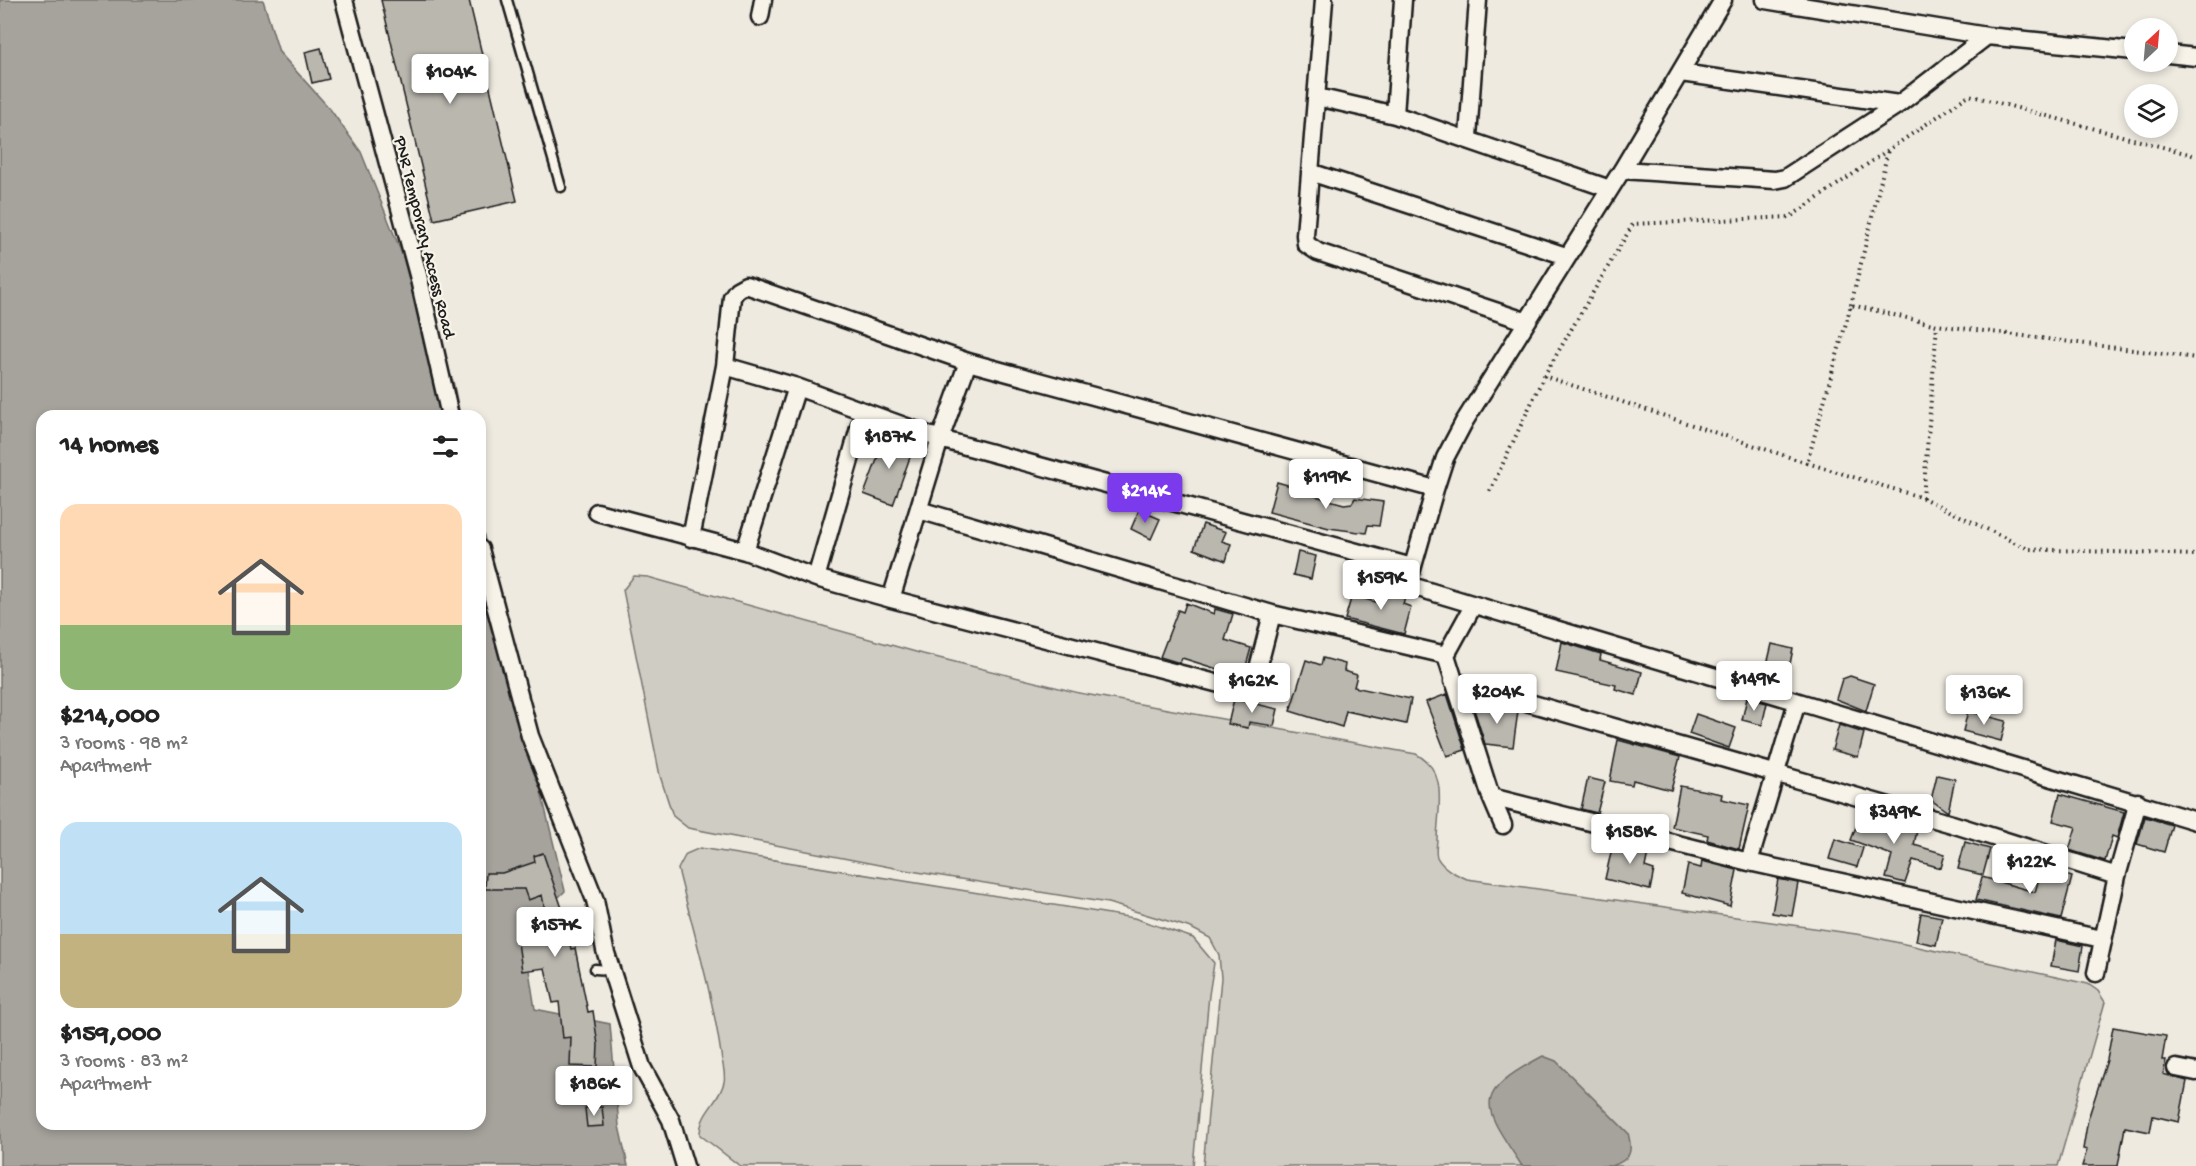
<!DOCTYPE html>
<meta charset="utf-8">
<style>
body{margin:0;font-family:"Gochi Hand",sans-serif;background:#f2f2f2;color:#222;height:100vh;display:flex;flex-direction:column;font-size:22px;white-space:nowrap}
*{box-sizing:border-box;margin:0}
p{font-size:20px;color:#767676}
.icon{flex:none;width:33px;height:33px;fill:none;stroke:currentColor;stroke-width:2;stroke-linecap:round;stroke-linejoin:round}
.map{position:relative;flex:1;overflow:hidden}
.sheet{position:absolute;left:36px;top:410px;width:450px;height:720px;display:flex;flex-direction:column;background:#fff;border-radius:18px;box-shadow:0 3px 9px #0003}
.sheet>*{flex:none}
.needle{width:39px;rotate:26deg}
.buttons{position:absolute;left:2124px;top:18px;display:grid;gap:12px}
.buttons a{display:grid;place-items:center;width:54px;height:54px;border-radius:50%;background:#fff;box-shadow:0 3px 9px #0003;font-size:30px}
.price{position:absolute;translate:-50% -51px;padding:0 14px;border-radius:6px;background:#fff;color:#222;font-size:20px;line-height:39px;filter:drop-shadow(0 2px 3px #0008)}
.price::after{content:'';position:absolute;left:50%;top:36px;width:18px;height:14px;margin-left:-9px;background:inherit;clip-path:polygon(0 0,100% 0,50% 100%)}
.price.on{background:#7c3aed;color:#fff}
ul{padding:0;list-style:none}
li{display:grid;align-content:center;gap:12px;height:318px;padding:0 24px}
li span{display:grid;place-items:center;height:186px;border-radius:18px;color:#555}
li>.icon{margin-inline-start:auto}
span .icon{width:108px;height:108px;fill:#fffc;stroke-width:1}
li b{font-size:26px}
h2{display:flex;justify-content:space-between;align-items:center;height:72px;padding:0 24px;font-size:26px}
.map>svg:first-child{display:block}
.green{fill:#cfccc3;stroke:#767470;stroke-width:1.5}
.water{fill:#a6a39d;stroke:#6f6d69;stroke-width:1.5}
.building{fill:#bab7af;stroke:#1c1c1c;stroke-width:1.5}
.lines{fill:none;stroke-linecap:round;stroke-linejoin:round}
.lane-casing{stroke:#1c1c1c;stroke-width:13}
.street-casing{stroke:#1c1c1c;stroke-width:21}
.path{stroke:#1c1c1c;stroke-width:4;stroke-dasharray:1.5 4.5;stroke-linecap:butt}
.lane{stroke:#f7f3e8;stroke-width:8}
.street{stroke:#f7f3e8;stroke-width:16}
.labels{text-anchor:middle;stroke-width:4.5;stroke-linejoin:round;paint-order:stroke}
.street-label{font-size:18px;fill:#1c1c1c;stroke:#f7f3e8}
</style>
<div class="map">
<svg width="2196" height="1166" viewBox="0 0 2196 1166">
<rect width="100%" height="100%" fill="#eeeae0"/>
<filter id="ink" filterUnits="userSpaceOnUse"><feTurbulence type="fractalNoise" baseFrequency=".0167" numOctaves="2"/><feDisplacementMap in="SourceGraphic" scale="12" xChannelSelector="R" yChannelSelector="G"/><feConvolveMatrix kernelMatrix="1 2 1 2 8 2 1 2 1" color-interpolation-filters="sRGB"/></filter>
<g filter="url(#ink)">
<!-- green -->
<path class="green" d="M634 576 648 577 923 654 1079 693 1416 754C1449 772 1438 806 1437 839 1437 844 1435 852 1437 857 1443 869 1456 874 1467 879L1863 935 2088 984 2098 991 2105 1002 2058 1166H1203L1221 978 1219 955 1210 938 1191 928 1108 903 905 870 688 828 673 816 660 776 623 590Z
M700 848 1134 918 1193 938 1214 963 1209 995 1193 1166H740L700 1135C700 1111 719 1104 724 1082 726 1074 722 1062 721 1054 712 992 693 930 678 869L686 854Z"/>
<!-- water -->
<path class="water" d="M0 0H263L279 52 330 109 361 152 453 381 460 415 42 416V1124H480V516L508 655 565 891 523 932 535 1009 610 1024 619 1126 628 1166H0Z
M1543 1056 1556 1061 1628 1133C1633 1152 1631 1159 1612 1166H1522C1482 1105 1470 1095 1543 1056Z"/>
<!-- building -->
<path class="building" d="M381 0H469L517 201 434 220Z
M321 48 329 79 312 83 305 52Z
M886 436 914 446 893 505 864 494Z
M1277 482 1298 488 1297 491 1344 504 1352 503 1355 498 1383 502 1379 526 1368 525 1366 533 1329 528 1269 512Z
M1139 510 1160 519 1151 539 1131 529Z
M1203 524 1226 532 1222 541 1231 544 1226 561 1194 549Z
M1298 552 1316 556 1311 579 1293 575Z
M1383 585 1406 593 1403 604 1411 607 1404 634 1345 619 1352 595 1375 602 1376 598H1379Z
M1186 603 1214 614 1215 609 1233 614 1225 640 1251 648 1243 677 1182 658 1180 663 1160 657 1178 610 1183 612Z
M1562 642 1601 654 1600 660 1642 672 1636 695 1615 689 1616 685 1556 672Z
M1772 644 1793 649 1788 674 1766 669Z
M1323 658 1345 664 1344 671 1357 675 1354 687 1411 699 1406 724 1346 711 1342 727 1290 711 1306 660 1321 665Z
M1850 676 1874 684 1866 711 1836 699 1842 679Z
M1447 694 1465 750 1447 756 1426 702Z
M1747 698 1767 703 1762 725 1742 720Z
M1234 699 1278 709 1274 726 1249 722 1248 728 1228 724Z
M1472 703 1518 711 1513 747 1485 744Z
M1968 711 2006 721 2001 741 1963 731Z
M1696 714 1736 728 1729 748 1689 734Z
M1839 725 1864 733 1858 757 1832 750Z
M1618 740 1680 757 1671 790 1633 780 1632 785 1610 781Z
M1937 775 1955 779 1948 812 1931 800Z
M1588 778 1605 782 1597 813 1581 809Z
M1680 786 1722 794 1721 799 1749 805 1739 849 1707 840 1708 835 1672 827Z
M2060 794 2124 812 2117 838 2112 836 2105 861 2069 850 2076 827 2053 821Z
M1862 811 1881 818 1880 821 1917 830 1914 845 1945 854 1941 868 1913 860 1905 883 1886 878 1892 855 1851 840Z
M2145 817 2172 825 2164 852 2137 844Z
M1614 839 1649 848 1645 867 1654 870 1650 890 1605 879Z
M1835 839 1863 848 1857 867 1829 859Z
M1965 842 1990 849 1983 875 1958 869Z
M543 853 564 914 571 949 575 948 588 1012 593 1011 598 1045 597 1067 570 1066 571 1037 563 1038 559 1002 553 1003 545 968 522 971 518 942 550 937 542 895 528 900 524 889H485L486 873H502L535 862 534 856Z
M1702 861 1737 870 1730 906 1682 893 1688 865 1701 868Z
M2042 868 2072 877 2061 919 1976 900 1982 877 2035 892Z
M1778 879 1798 883 1792 916 1772 913Z
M1921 913 1942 917 1936 945 1916 941Z
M2056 940 2083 946 2079 971 2051 966Z
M2113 1027 2166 1036 2162 1060H2166L2163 1074 2187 1081 2179 1122 2153 1116 2150 1132 2125 1127 2118 1166H2082L2087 1150 2083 1149 2088 1119 2107 1060Z
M602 1107 604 1126 587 1127 585 1108Z"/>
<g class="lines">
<defs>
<path id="lane" d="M507 0 561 187
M595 969 611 970"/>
<path id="street" d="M344 0 418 275 450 416
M1324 0 1305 235 1306 244 1318 252 1525 321
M1765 0 1987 36 2134 51
M760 17 763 0
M2168 54 2196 57
M1681 73 1899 104
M1317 97 1395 115 1610 189
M1395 115 1403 0
M1468 137 1478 0
M1622 170 1775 180 1785 178 1899 104 1987 36
M1310 172 1566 256
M725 366 797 387 940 439 1412 567
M1435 489 1445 458 1464 422 1622 170 1723 0
M919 510 1272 614 1446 655
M597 512 745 551 816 578 891 599 1239 689 1249 687 1255 680 1272 614
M691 538 725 366 732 297 737 290 746 285 968 362 1435 489 1409 580 1415 587 2196 821
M480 549 530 736 595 900 605 950 642 1067 671 1120 685 1166
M745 551 797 387
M816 578 864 411
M891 599 940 439 968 362
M1473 606 1446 655 1491 797 1503 825
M1453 681 1952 824 2117 876
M1491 797 1749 862 2102 939
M1749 862 1797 702
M2096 973 2117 876 2138 802
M2176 1068 2196 1072"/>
</defs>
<!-- lane casing -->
<use href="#lane" class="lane-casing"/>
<!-- street casing -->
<use href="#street" class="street-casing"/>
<!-- path -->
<path class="path" d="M1851 305 1888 151
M1544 376 1633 224 1790 217 1969 95 2196 156
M1807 463 1923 498 2028 549 2196 555
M1490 491 1544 376 1807 463 1851 305 1937 325 2196 358
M1923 498 1937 325"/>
<!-- lane -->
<use href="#lane" class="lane"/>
<!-- street -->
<use href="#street" class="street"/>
</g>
</g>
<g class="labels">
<!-- street labels -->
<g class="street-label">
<text transform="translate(426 237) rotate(76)" y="6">PNR Temporary Access Road</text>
</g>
</g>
</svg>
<div class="buttons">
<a><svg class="needle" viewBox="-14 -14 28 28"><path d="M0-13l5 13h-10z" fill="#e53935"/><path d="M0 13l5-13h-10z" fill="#767676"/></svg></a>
<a><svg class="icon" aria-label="layers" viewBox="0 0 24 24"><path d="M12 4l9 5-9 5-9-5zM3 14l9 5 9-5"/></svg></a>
</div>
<b class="price" style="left:450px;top:105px">$104K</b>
<b class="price" style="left:889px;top:470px">$187K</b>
<b class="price" style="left:1326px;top:510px">$119K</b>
<b class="price on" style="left:1145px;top:524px">$214K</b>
<b class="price" style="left:1381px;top:611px">$159K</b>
<b class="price" style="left:1754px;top:712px">$149K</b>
<b class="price" style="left:1252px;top:714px">$162K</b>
<b class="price" style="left:1497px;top:725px">$204K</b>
<b class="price" style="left:1984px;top:726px">$136K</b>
<b class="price" style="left:1894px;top:845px">$349K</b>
<b class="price" style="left:1630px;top:865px">$158K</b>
<b class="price" style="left:2030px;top:895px">$122K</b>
<b class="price" style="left:555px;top:958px">$157K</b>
<b class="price" style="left:594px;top:1117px">$186K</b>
<section class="sheet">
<h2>14 homes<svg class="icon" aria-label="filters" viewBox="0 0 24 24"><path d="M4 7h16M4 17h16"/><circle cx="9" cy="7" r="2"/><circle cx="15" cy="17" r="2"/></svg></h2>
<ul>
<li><span style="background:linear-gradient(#ffd9b3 65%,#8fb573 0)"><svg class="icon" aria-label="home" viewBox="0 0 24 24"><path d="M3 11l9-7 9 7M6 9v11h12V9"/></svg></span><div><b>$214,000</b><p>3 rooms · 98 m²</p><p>Apartment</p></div></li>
<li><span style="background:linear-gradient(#bfe0f5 60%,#c2b280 0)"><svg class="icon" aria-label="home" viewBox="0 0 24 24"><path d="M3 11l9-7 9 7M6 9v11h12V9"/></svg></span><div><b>$159,000</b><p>3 rooms · 83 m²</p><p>Apartment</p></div></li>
</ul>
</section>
</div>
